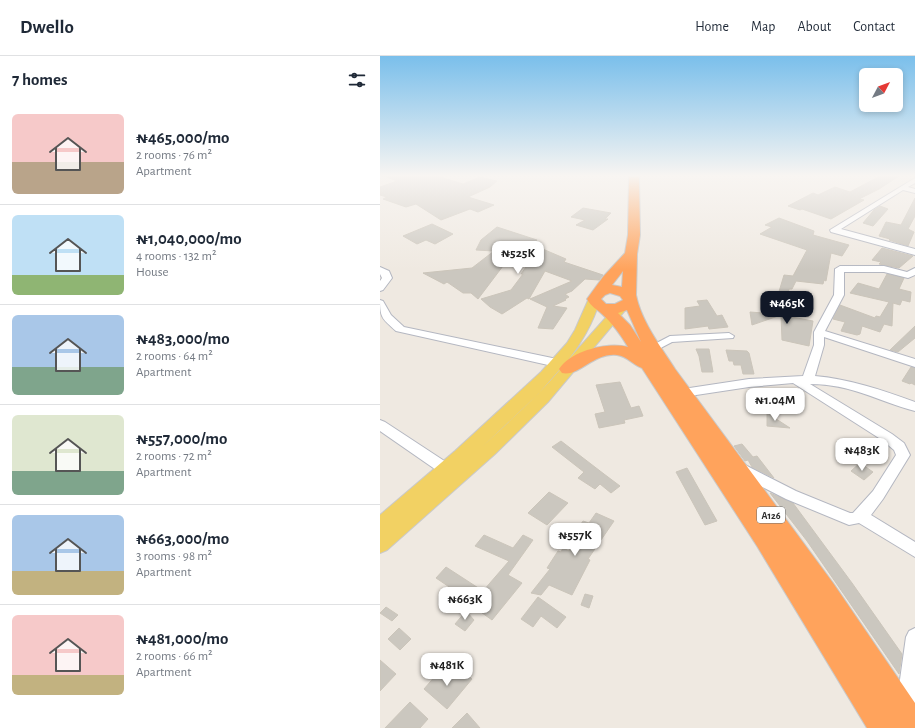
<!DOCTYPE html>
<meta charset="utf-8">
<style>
body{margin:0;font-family:"Alegreya Sans",sans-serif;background:#f2f2f3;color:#1f2937;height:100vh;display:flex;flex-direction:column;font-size:15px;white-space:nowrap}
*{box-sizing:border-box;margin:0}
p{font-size:13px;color:#747a83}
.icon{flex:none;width:22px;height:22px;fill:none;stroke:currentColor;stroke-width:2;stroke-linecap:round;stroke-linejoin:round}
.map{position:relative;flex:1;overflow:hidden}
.side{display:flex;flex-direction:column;background:#fff;width:380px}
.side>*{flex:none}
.needle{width:26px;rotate:49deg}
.fabs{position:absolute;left:479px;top:12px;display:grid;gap:8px}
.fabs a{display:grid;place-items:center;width:44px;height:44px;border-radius:6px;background:#fff;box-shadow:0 2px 6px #0003;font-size:20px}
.price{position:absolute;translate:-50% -34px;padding:0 9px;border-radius:8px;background:#fff;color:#222;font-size:13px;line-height:26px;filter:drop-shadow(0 1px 2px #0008)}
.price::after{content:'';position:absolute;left:50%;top:24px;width:12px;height:9px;margin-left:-6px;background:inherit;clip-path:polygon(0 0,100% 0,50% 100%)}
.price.on{background:#111827;color:#fff}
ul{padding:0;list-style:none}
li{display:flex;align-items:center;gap:12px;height:100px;padding:0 12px}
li+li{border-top:1px solid #e0e1e3}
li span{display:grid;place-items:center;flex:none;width:112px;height:80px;border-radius:6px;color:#555}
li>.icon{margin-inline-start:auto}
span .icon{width:48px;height:48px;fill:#fffc;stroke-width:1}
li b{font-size:17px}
h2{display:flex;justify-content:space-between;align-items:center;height:48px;padding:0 12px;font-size:17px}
header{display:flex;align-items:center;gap:24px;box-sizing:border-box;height:56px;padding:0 20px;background:#fff;border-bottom:1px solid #e0e1e3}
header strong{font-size:19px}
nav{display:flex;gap:22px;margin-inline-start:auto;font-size:14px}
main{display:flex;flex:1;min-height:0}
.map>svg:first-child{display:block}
.building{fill:#cbc7bf;stroke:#cbc5ba}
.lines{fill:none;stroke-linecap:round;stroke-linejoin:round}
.minor-casing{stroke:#b4b7c1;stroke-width:2}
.major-casing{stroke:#c9c9c9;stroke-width:2}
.highway-casing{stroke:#c9c9c9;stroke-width:2}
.minor{fill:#fff;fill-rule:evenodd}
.major{fill:#f2d163;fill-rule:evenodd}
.highway{fill:#ffa35c;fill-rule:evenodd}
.labels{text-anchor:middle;stroke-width:4;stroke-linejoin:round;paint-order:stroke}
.shield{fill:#fff;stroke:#6d6d6d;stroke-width:1}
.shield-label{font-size:10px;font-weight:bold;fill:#2e2e2e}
</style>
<header>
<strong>Dwello</strong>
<nav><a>Home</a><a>Map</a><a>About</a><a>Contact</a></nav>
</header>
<main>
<section class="side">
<h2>7 homes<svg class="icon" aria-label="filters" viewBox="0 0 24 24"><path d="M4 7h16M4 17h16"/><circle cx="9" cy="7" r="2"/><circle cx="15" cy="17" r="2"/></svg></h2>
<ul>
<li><span style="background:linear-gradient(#f6c9c9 60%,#b9a48a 0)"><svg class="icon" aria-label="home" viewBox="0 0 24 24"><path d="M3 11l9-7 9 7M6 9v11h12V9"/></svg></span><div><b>₦465,000/mo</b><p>2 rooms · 76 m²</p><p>Apartment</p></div></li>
<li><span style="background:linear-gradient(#bfe0f5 75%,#8fb573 0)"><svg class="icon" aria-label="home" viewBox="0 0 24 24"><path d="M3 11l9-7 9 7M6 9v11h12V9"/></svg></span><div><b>₦1,040,000/mo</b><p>4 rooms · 132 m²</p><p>House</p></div></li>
<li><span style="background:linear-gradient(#a9c7e8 65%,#7fa58c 0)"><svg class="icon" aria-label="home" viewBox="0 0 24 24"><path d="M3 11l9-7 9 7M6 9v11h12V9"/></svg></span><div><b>₦483,000/mo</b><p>2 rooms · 64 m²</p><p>Apartment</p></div></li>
<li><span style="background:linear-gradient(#dfe7d0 70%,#7fa58c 0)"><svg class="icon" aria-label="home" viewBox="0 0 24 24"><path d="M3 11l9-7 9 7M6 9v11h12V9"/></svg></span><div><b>₦557,000/mo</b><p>2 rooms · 72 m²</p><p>Apartment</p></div></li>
<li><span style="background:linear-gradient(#a9c7e8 70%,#c2b280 0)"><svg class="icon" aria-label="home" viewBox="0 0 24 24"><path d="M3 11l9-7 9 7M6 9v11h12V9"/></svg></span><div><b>₦663,000/mo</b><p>3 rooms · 98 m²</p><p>Apartment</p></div></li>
<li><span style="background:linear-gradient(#f6c9c9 75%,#c2b280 0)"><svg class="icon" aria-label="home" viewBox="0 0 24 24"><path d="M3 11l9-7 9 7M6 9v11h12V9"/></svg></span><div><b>₦481,000/mo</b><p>2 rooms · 66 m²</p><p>Apartment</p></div></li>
</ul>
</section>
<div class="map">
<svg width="535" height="672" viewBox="0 0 535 672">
<rect width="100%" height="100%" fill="#efe9e1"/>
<!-- building -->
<path class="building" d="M4 120H57L83 128 100 121 117 125 110 131 88 141 114 149 98 156 90 153 61 164 36 148 26 151 3 143 7 141 0 139V131L17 125Z
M500 120H519L499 133 479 143 484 144 451 163 422 153 420 154 408 150 433 137 438 139 455 131 470 136Z
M535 142V160L528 173 534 176 528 190 509 184 510 183 499 180 506 166 521 169Z
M500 150 508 153 493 170 483 167 494 154Z
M203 152 231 157 225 163H228L213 174 196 169 205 164 191 161Z
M399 162 434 175 433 179 469 189 462 200 451 197 446 225 444 224 443 228 416 225 412 233H409L407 241 398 239 404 219 413 220 427 194 380 178 392 171 385 169Z
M52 168 73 178 55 188 46 184 37 188 23 180Z
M117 171 157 184 151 188 186 203 184 206 223 219 219 224 205 223 192 235 185 238 189 241 185 243 186 244 173 250 187 252 173 273 158 272 167 251 150 243 192 225 165 215 149 243 147 242 122 258 110 251 101 243 131 234 143 218H141L146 211 126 206 98 243 91 237H83L67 226 64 228 43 217 92 212 114 195 96 194 101 184Z
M502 192 525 198 533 200 519 212 499 208 501 206 492 204Z
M507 218 524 222 519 233 531 236 530 246 522 244 520 249 513 247 512 270 504 268 500 276 482 270 480 278 477 279 461 275 465 266 453 263 460 249 495 262 496 260 500 261 509 246 470 237 478 227 499 233Z
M327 244 337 260 342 259 348 271 329 273 328 270 305 273V252L320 250 317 245Z
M385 250 413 255 401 259 433 265 429 290 402 284 401 259 372 269 370 256 383 257Z
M535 270V282L518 296 510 294Z
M316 293H329L333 316H322L319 300Z
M346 294 367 295 369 297 374 318H363L361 309H354L353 305H349Z
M531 311 535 312V329L531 327 530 328 522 325Z
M240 326 251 352 259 350 263 360 244 364 245 367 219 372 215 358 225 356 216 329Z
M387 357 410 372 387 370Z
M181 385 224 418 240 430 231 437 220 428 215 433 198 422 204 416 172 391Z
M362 388 373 401 377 400 394 422 372 411 368 404 365 405 354 390Z
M480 407 493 416 484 424 471 415Z
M307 412 337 465 325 469 296 416Z
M169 436 188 447 167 469 148 457Z
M390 437 413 447 472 527 522 598 519 618 427 485Z
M216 457 234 465 208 503 210 504 192 539 169 529 161 539 151 537 170 513 167 512 178 495 181 496 183 492 189 495 200 479 195 477 203 465 209 467Z
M104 479 133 492 143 479 153 484 128 519 142 527 112 564 91 549 93 547 56 522 66 511 103 535 129 505 95 490Z
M205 538 213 540 209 552 201 549Z
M158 541 186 561 177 572 161 560 153 571 141 563Z
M6 551 18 559 12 565 0 557Z
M86 555 94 564 85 575 75 568Z
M19 572 31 583 20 594 8 583Z
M0 604 16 618 0 635Z
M63 611 76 623 83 616 92 623 67 653 44 633Z
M30 646 48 663 40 672H5Z
M87 657 100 672H72Z"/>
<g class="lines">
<defs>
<path id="minor" d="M535 122V127L528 131 535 133V137L523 134 461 173 535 193V199L451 176 450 174Z
M460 210H504L527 216 535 212V219L528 222 504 216H464V239L445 275 535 303V311L444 281V289L435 320C470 323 502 334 535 346V355C497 345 472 328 430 328L512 378 524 387 530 399 503 443 491 459 535 486V501L479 467 469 469 406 443 355 417 353 413 355 409 360 408 365 409 416 435 470 457H473L493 435 516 399 514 394 502 384 413 327 369 331 303 341 299 340 297 337 299 334 303 333 369 323 423 320 434 289V276L454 239 455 213Z
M0 211 9 215 12 222 3 234 0 235V225L2 222 0 218Z
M0 244 3 245 11 259 24 271 177 303 181 304 183 307 181 310 177 311 16 275C3 263 0 263 0 244Z
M349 277 354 280 353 282 292 286 273 296 268 293 269 291 290 280Z
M0 364 5 366 72 410 74 414 72 418 67 419 62 418 0 375Z
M535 572V654L533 659 526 662 519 659 516 652 526 581 529 575Z"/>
<path id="major" d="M214 239 218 240 220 243C204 303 146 349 102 391L158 338 237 249H245L247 252 168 346 115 398 7 494 0 497V459L75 395 161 316 187 287 195 274 210 240Z"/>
<path id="highway" d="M249 120H259L260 179 257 198 256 239C261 265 281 291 295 313L453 527 535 647V672H487L377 490 262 312C253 309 247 300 237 299 214 296 199 321 182 317L179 313C192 294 228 286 248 291 241 279 233 268 222 258 216 252 212 252 207 243L223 221 245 197 248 179ZM243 215 242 231 232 229ZM230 237 240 240 243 244 235 248H226L221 243 225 239ZM247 254 261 286 250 269 238 257Z"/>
</defs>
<!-- minor casing -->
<use href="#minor" class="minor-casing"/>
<!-- major casing -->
<use href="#major" class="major-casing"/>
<!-- highway casing -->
<use href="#highway" class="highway-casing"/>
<!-- minor -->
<use href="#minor" class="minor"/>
<!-- major -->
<use href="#major" class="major"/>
<!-- highway -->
<use href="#highway" class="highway"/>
</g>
<!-- sky -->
<linearGradient id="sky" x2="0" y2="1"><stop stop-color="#7abfeb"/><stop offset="0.56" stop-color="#f8f5f2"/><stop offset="1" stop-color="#f8f5f2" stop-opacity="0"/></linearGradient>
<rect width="535" height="214" fill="url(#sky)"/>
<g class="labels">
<!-- shield labels -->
<rect class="shield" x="377" y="451" width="28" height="16" rx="3"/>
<g class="shield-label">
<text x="391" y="463">A126</text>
</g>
</g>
</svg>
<div class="fabs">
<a><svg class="needle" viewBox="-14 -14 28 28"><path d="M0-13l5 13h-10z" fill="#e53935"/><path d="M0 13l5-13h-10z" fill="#747a83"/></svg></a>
</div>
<b class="price" style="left:138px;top:219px">₦525K</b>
<b class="price on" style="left:407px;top:269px">₦465K</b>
<b class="price" style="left:395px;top:366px">₦1.04M</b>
<b class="price" style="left:482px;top:416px">₦483K</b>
<b class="price" style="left:195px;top:501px">₦557K</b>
<b class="price" style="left:85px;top:565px">₦663K</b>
<b class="price" style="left:67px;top:631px">₦481K</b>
</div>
</main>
